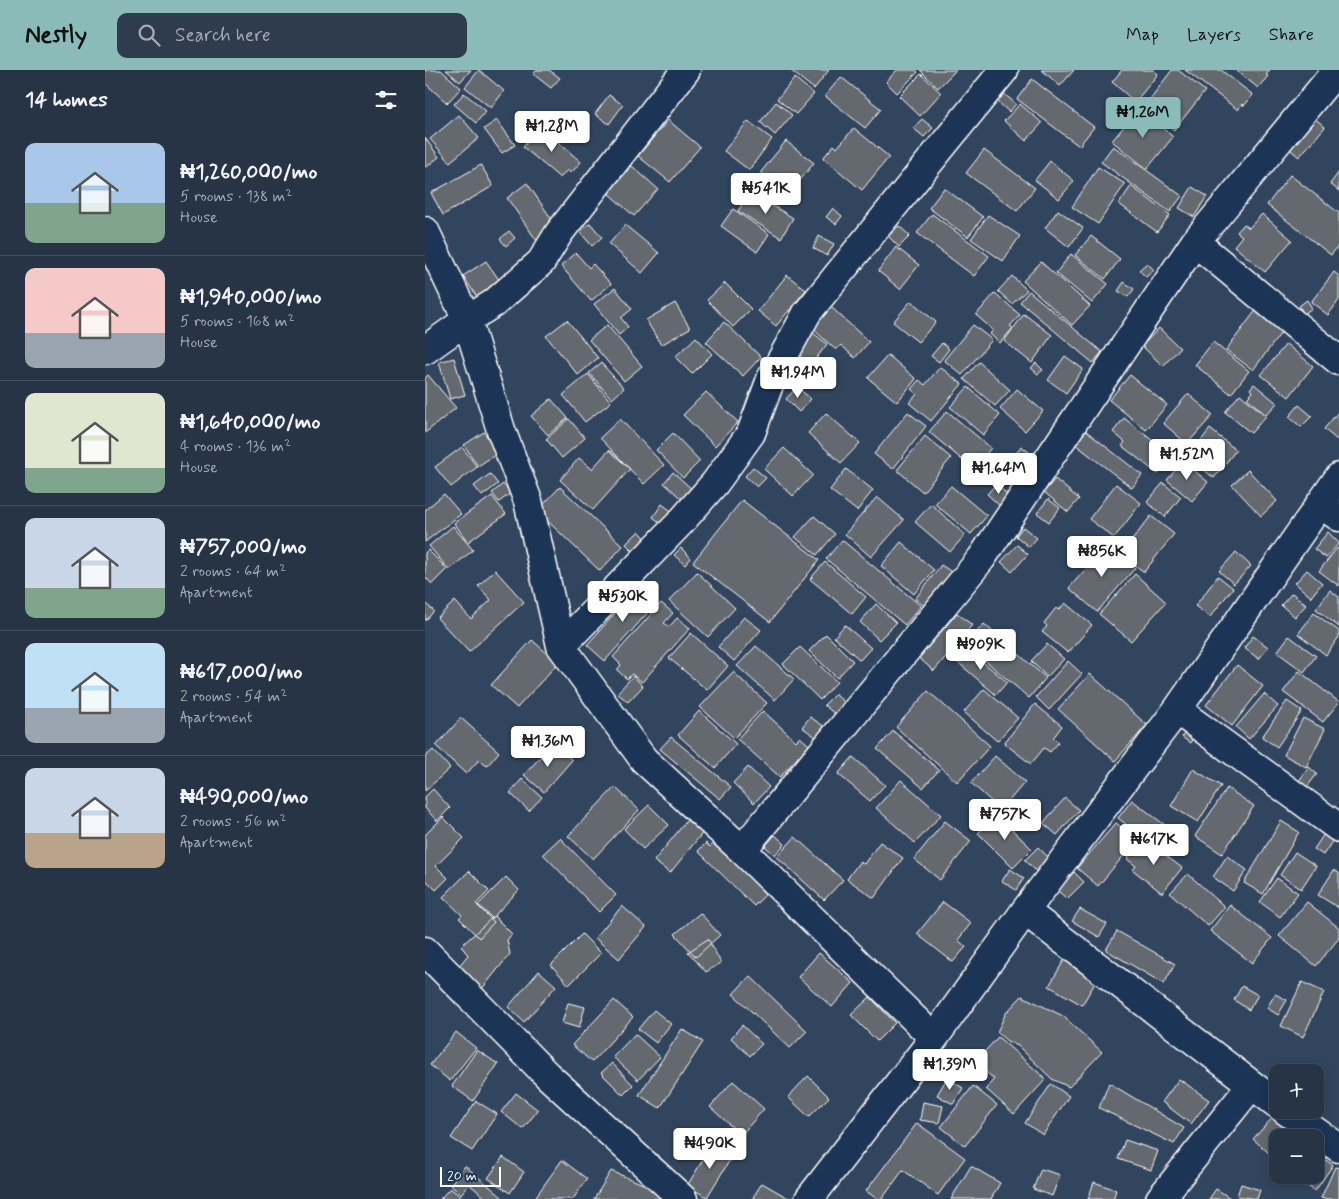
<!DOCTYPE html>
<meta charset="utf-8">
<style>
body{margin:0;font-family:Mynerve,sans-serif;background:#2e3c4d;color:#f1f3f6;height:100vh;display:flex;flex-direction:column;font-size:19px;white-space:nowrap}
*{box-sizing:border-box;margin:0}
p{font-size:16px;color:#a4aab3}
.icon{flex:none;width:28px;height:28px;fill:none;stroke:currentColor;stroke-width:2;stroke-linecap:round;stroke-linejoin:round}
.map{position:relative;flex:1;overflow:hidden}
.side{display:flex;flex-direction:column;background:#263446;width:425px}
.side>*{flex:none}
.tools{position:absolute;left:844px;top:994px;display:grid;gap:10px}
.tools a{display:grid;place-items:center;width:55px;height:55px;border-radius:10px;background:#263446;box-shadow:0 2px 8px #0003,0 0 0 1px #424f5f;font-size:25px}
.scale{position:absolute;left:15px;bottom:12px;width:61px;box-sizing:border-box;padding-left:5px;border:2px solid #fff;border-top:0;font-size:14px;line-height:18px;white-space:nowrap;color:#fff;-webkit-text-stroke:4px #1d3557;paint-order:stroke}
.price{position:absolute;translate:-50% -42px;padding:0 11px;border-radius:5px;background:#fff;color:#222;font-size:16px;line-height:32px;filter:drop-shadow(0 1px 2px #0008)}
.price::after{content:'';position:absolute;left:50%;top:30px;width:15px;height:11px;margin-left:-8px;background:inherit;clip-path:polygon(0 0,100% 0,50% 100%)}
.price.selected{background:#8bbbb9;color:#111}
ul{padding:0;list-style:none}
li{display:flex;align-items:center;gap:15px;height:125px;padding:0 25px}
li+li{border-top:1px solid #424f5f}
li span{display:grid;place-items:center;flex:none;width:140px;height:100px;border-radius:10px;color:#555}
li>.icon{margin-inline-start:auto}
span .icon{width:60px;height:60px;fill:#fffc;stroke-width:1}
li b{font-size:21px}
h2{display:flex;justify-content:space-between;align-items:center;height:60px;padding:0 25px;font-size:21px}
header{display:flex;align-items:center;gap:30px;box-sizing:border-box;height:70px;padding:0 25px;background:#8bbbb9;color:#111}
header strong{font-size:24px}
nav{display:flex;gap:28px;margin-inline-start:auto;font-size:18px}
.search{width:350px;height:45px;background:#2e3c4d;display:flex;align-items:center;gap:12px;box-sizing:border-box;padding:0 18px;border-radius:10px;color:#a4aab3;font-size:19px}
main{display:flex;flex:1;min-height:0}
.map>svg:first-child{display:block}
.building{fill:#63696e;stroke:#fff}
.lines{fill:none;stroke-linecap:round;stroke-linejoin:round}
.minor-casing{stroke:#fff;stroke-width:31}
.minor{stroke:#1d3557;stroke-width:28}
</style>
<header>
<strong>Nestly</strong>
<div class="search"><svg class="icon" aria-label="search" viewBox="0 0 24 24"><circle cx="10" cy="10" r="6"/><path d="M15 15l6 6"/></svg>Search here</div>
<nav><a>Map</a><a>Layers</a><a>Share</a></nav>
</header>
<main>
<section class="side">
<h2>14 homes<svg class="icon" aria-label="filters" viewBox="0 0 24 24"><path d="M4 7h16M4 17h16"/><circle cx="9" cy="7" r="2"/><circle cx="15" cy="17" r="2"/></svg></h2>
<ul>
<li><span style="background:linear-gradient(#a9c7e8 60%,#7fa58c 0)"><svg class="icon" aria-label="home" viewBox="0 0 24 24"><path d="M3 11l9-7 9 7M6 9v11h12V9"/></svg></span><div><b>₦1,260,000/mo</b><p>5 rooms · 138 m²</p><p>House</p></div></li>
<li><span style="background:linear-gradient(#f6c9c9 65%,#9aa5b1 0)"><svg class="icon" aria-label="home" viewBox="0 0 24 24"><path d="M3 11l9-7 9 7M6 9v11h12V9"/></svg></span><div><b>₦1,940,000/mo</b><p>5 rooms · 168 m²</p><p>House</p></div></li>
<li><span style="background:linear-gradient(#dfe7d0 75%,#7fa58c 0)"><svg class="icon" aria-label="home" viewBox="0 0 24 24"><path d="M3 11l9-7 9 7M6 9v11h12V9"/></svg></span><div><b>₦1,640,000/mo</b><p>4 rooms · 136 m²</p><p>House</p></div></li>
<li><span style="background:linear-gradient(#c9d6e8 70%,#7fa58c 0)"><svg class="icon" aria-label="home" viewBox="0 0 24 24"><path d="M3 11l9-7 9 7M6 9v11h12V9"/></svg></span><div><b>₦757,000/mo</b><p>2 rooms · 64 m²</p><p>Apartment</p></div></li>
<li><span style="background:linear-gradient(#bfe0f5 65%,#9aa5b1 0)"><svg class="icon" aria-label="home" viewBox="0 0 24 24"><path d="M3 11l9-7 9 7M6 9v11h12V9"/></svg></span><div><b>₦617,000/mo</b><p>2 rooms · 54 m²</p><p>Apartment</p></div></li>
<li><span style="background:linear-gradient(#c9d6e8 65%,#b9a48a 0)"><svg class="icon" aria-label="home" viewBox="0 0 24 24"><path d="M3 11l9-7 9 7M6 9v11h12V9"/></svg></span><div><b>₦490,000/mo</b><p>2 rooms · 56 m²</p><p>Apartment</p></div></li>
</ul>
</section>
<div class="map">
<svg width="914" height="1129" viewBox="0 0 914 1129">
<rect width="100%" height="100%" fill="#32455e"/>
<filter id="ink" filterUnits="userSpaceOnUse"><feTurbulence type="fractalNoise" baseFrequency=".02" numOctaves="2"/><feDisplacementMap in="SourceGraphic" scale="10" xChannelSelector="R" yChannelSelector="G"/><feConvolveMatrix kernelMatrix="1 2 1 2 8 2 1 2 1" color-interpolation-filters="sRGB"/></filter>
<g filter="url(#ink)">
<!-- building -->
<path class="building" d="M0 0H16L36 18 22 33 0 13Z
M21 0H46L35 12Z
M54 0 79 21 66 38 40 17Z
M112 0H124L135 8 126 18 108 4Z
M365 0H404L389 19Z
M472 0H491L493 2 472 23 461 12Z
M495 0H531L513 18Z
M617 0H649L635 16Z
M697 0H729L733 4 710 32 687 12Z
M747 0H753L780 21 749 60 719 37Z
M760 0H796L828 25 819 36 817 34 813 40Z
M811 0H845L841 5 843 6 833 18Z
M496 4 516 23 495 46 474 26Z
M416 7 456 39 440 58 400 26Z
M370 8 389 24 371 44 352 29Z
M607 9 669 57 654 76 592 29Z
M39 23 61 41 51 53 29 34Z
M578 23 591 34 584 42 571 30Z
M184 25 198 35 184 54 170 44Z
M351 32 367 45 350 65 335 52Z
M595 34 617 53 601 71 579 51Z
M714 38 748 67 722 99 687 71Z
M34 45 54 68 25 92 5 69Z
M887 46 900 57 874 87 861 76Z
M497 49 508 58 499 67 488 58Z
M72 50 90 75 77 83 59 59Z
M243 50 275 77 245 112 213 86Z
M323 51 347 69 324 100 299 81Z
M116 57 156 92 146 103 142 100 135 108 98 77Z
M429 58 464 87 437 120 398 88 409 75 412 78Z
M0 68 14 87 1 97 0 95Z
M361 71 389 93 364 124 336 102Z
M688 76 757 126 745 142 676 92Z
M559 80 610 118 592 141 541 103Z
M625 91 649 111 634 129 610 110Z
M56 95 68 116 18 145 6 123Z
M207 96 233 119 209 146 183 123Z
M673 97 700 114 673 154 647 137Z
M914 102V121L905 114Z
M865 105 914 143V175L906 185 842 135Z
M102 113 132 157 112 171 82 128Z
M706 116 745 145 732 162 694 134Z
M767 117 782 126 769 147 754 138Z
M519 118 558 147 543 167 504 138Z
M325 122 368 148 356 168 313 141Z
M408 138 417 146 411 154 401 147Z
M308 139 344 164 332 182 296 156Z
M633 140 658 158 644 177 620 158Z
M507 144 564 186 549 206 492 163Z
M837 144 867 170 840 202 809 176 817 166 812 162 819 154 824 158Z
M563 145 595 166 578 191 546 169Z
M165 153 177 167 167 176 155 162Z
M200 155 234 183 217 203 184 174Z
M474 156 485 166 474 177 463 166Z
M84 161 90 168 81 176 75 169Z
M394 166 409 174 402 186 388 178Z
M666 166 695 189 680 209 650 185Z
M471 177 494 195 475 219 453 201Z
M151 183 164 198 168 194 186 214 166 231 136 196Z
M646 184 683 214 667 233 631 203Z
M61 191 77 214 54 230 38 206Z
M616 192 665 236 647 255 598 211Z
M722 193 729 200 721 207 714 200Z
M909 202 914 206V230L903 245 886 232Z
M362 205 381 220 351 256 333 241Z
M587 206 602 220 587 234 573 221Z
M699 212 709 219 703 227 693 221Z
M300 213 326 239 308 257 282 230Z
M190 218 207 239 196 248 203 257 194 265 169 234Z
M604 221 677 282 668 293 595 232Z
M570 223 595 245 585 256 588 258 575 273 565 264 568 260 551 245Z
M882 230 887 238 879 244 874 236Z
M486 231 511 252 493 272 468 252Z
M250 233 265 258 236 275 221 250Z
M406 237 444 272 430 288 416 275 411 280 387 258Z
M832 239 859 259 828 300 801 280Z
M599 244 627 265 607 293 579 271Z
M142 250 173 288 153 305 121 266Z
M299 252 336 287 318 306 281 272Z
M182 255 217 296 199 311 164 270Z
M548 255 567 270 537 305 519 290Z
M734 258 755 278 738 296 717 276Z
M388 263 402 274 378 306 366 297Z
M271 267 287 284 267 304 250 287Z
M788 272 824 301 806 324 770 295Z
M517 273 524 279 514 292 506 286Z
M861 274 888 296 864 327 836 305Z
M463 285 491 309 472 332 443 308Z
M640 286 658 299 641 323 623 310Z
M29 288 40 325 25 329 14 292Z
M554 292 585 320 570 336 539 309Z
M176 293 199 318 187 329 164 303Z
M611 293 618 300 613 304 606 298Z
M515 297 537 314 506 351 484 333 492 324 486 319 494 310 500 315Z
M163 304 186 332 160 352 138 325Z
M3 305 31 338 0 363V308Z
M705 305 742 335 721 360 684 330Z
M829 314 852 333 841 345 822 328 828 322 825 319Z
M372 317 386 329 374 342 361 329Z
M543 317 575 345 558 365 525 337Z
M592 319 618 341 600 361 575 339Z
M281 322 313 352 290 376 258 345Z
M763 324 788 345 762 374 738 353Z
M815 324 841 346 826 363 800 342Z
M126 329 143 348 123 365 106 346Z
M874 335 887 346 876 357 864 347Z
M522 341 566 378 548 399 504 362Z
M914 341V368L912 370 899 359Z
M483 342 501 356 468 399 449 384Z
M401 343 435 373 416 393 383 363Z
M699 348 747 386 733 404 697 376 700 372 688 362Z
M144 349 160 368 137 388 121 369Z
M195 349 239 395 219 414 175 368Z
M785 359 811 380 789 408 763 387Z
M661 361 717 405 707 418 650 374Z
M59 362 73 383 53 396 39 375Z
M248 363 275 391 258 408 231 380Z
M500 366 526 388 498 422 472 400Z
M596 376 609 386 599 400 586 390Z
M37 377 52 397 26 417 10 397Z
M359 378 388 405 368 426 339 399Z
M184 380 205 399 168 440 135 410 154 388 167 399Z
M758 391 783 412 767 431 742 410Z
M328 397 341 408 332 417 320 406Z
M421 399 448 420 432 441 405 420Z
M823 400 852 431 836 446 807 415Z
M248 402 270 422 261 433 239 413Z
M65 404 73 414 57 426 49 416Z
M630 409 654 429 643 442 619 422Z
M738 413 756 427 740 447 722 432Z
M78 414 86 423 74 432 67 423Z
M571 414 585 427 576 437 562 424Z
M691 414 716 433 689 468 664 449Z
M526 416 562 446 546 464 510 434Z
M135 417 198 476 175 501 112 441Z
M19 424 36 444 0 472V440Z
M67 426 81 444 43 472 29 453Z
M452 427 479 450 446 487 420 464Z
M623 429 635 438 624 452 612 443Z
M317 430 394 490 345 552 268 492Z
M237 434 249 443 239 456 228 447Z
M506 434 540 465 525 482 490 452Z
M389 446 410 464 392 485 370 467Z
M726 446 749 464 719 502 696 484Z
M28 456 48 480 24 500 4 476Z
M598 457 612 468 604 477 591 466Z
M214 461 224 472 211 484 201 474Z
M903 462 914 473 901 488 889 479Z
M417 470 496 536 480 555 401 489Z
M476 472 509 500 489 524 456 496Z
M683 474 710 498 672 542 644 518Z
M592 475 603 484 587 502 576 492Z
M256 478 266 488 260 495 249 485Z
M912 478 914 480V516L894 501Z
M3 480 22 499 7 514 0 507V483Z
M811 482 826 496 809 514 794 501Z
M400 492 441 527 427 544 385 509Z
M516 495 528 503 502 538 490 529Z
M70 500 99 532 44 582 12 548 30 531 46 549 66 530 53 516Z
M882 500 897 513 886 527 870 513Z
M272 502 310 538 283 567 244 531Z
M710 504 741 532 706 571 674 544Z
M793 506 808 518 785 547 770 536Z
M215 515 233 531 180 591 162 575Z
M905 520 914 527V557L891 539Z
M867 523 881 535 870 547 856 535Z
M0 533 9 541 1 550H0Z
M236 533 248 543 239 553 244 557 252 548 265 558 217 612 207 604 202 609 192 600 196 595 188 587Z
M640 533 667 555 643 583 617 562 622 556 619 553 631 538 634 540Z
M451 534 471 553 454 570 435 552Z
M532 543 547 555 509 601 494 588Z
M889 543 914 561V567L901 585 873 564Z
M319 547 336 560 309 591 293 577Z
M559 554 621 608 604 628 541 574Z
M420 555 446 578 435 590 409 567Z
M266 563 303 596 282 620 244 588Z
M401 564 428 591 412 608 384 581Z
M828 566 843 577 834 589 819 578Z
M864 566 891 586 879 602 852 582Z
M107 570 133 593 92 638 66 615Z
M622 574 639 589 622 607 606 591Z
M331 576 369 609 350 630 312 596Z
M375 577 412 612 395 630 358 594Z
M540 577 582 612 571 625 529 589Z
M643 591 657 604 624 640 611 627Z
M812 595 838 616 807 656 781 635Z
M874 601 914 632 898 652 858 622Z
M308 602 342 633 309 668 275 637Z
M665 604 722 655 690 691 633 639Z
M208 606 218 616 203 632 192 623Z
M559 619 593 648 572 671 539 642Z
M503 621 565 676 532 712 471 657Z
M410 624 421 634 411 645 399 635Z
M839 624 853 636 824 669 811 657Z
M862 631 877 641 852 677 837 667Z
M610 634 637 656 628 668 634 672 625 682 619 678 606 694 579 673Z
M274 641 311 674 290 698 253 665Z
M338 641 371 671 375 667 384 675 355 707 312 669Z
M385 647 400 657 392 668 377 657Z
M36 648 74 682 62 696 54 690 41 704 11 676Z
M878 648 900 659 881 697 859 685Z
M762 659 771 664 765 673 757 667Z
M468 661 514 700 498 718 452 679Z
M246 667 306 717 295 729 235 679Z
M128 673 147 690 119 722 99 705Z
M8 680 25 698 0 721V687Z
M570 686 600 712 576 740 546 713Z
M428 687 460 715 445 731 413 704Z
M323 697 344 717 329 733 308 713Z
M884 697 892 704 882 717 874 711Z
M768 699 796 716 773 752 746 736Z
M97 709 117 727 104 741 85 723Z
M476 710 516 745 490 773 451 738Z
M190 717 214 740 168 789 143 766Z
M802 718 829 736 797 784 770 766Z
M8 719 25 738 12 751 0 738V727Z
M640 728 654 740 632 765 618 753Z
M707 730 745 759 731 778 693 748Z
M224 735 244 755 218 779 199 759Z
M572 745 607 779 588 798 553 763Z
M18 747 39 768 11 796 23 808 11 820 0 809V765Z
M263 749 279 761 245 803 229 791Z
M520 751 546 771 515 810 489 789Z
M856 751 874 762 838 824 819 813Z
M691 753 712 770 673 816 652 798Z
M899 764 908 770 898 785 889 779Z
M350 765 360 774 350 785 340 776Z
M370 767 418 810 399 830 352 787Z
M135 768 191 825 174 842 118 784Z
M718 768 757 798 737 823 708 800 711 796 702 789Z
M455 772 478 788 449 828 422 809 435 791 439 794Z
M281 773 285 777 289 773 341 824 329 836 273 781Z
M613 777 624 788 611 801 600 790Z
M870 782 891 796 876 819 855 805Z
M802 786 822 800 808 821 788 807Z
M585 799 599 808 591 820 577 811Z
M909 800 914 803V838L893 825Z
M44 801 64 821 51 834 69 852 54 868 34 848 37 845 18 827Z
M649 802 659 812 642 829 632 820Z
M763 804 800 837 783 856 745 823Z
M81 807 94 820 67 848 53 835Z
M852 808 873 823 855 847 835 832Z
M518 832 546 853 533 870 541 877 528 892 492 864Z
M882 832 914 858V868L891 896 854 866Z
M805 835 847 868 827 893 785 861Z
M197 836 221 857 194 889 170 868Z
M655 839 682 854 674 867 647 851Z
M275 843 295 865 271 887 250 864Z
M69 846 87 864 82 870 85 884 56 920 33 897 43 885 36 876Z
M692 861 750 894 739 914 681 880Z
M157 864 176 883 144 915 126 895Z
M283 869 296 893 281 902 263 882Z
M394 883 428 913 407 937 373 907Z
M641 887 674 906 657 935 624 916Z
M114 901 131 916 99 952 83 937Z
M325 906 382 961 365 978 308 924Z
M877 912 899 922 878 967 856 956Z
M817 916 833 925 824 940 809 930Z
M850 924 862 930 853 945 842 938Z
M597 926 638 946 677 982 644 1017 627 1009 593 976 582 971 572 962 581 943Z
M445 927 470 953 452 971 426 945Z
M189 930 208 947 167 992 147 975Z
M143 933 160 937 154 958 137 953Z
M229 940 246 954 231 973 213 959Z
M317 955 337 974 325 986 306 968Z
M257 959 278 972 235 1038 214 1025Z
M31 962 51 978 25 1011 5 995Z
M210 964 235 987 213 1010 188 987Z
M573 967 621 1009 589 1044 561 1019 569 1009 550 992Z
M52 980 73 994 48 1031 27 1016Z
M187 993 208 1015 198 1025 176 1003Z
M383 1006 404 1027 384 1047 363 1027Z
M522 1008 538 1018 528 1034 512 1025Z
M754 1009 784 1030 766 1054 737 1032Z
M308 1011 339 1039 316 1065 285 1037Z
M684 1013 759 1058 749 1074 674 1038Z
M626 1014 644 1026 618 1065 600 1053Z
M548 1016 572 1035 540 1076 516 1057Z
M91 1023 113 1040 98 1059 76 1042Z
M51 1031 72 1044 47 1081 26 1068Z
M498 1032 518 1036 514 1053 495 1050Z
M851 1044 878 1068H852V1090L828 1069Z
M492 1053 540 1088 513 1125 478 1100 457 1129H452L441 1121Z
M700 1070 733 1081 726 1100 693 1089Z
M288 1073 308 1085 282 1127 262 1116Z
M891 1083 908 1095 890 1121 873 1109 876 1105H890Z
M78 1087 99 1102 85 1123 63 1108Z
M137 1090 162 1109 148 1129H109Z
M40 1096 77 1127 76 1129H62L44 1114 36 1124 25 1115Z
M546 1096 575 1113 566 1129H526Z
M910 1097 914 1098V1129H899L896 1128Z
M616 1099 635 1105 627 1126 608 1119Z
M186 1101 228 1118 241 1129H169Z
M669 1112 691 1120 688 1129H663Z
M337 1113 365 1129H327Z
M816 1114 835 1120 832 1129 812 1126Z
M25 1118 39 1129H15Z
M791 1119 807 1129H784Z"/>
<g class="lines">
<defs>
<path id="minor" d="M0 161 42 250 76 360 103 431 136 576 219 690 317 780 509 968
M770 172 914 291
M0 280 42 250 69 233 116 192 134 163 261 0
M895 434 914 447
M136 576 255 453 290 413 326 363 346 309 382 243 579 0
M752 640 914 758
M317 780 556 489 770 172 912 0
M600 841 852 1034
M0 881 122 1005 258 1129
M860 1040 914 1078
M384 1129 509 968 600 841 752 640 914 407
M735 1129 826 1016"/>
</defs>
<!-- minor casing -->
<use href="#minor" class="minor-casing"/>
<!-- minor -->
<use href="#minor" class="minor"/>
</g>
</g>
</svg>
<div class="tools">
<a>+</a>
<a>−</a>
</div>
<div class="scale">20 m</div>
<b class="price selected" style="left:718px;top:69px">₦1.26M</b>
<b class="price" style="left:127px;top:83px">₦1.28M</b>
<b class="price" style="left:341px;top:145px">₦541K</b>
<b class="price" style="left:373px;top:329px">₦1.94M</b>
<b class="price" style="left:762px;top:411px">₦1.52M</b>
<b class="price" style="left:574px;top:425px">₦1.64M</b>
<b class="price" style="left:677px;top:508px">₦856K</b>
<b class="price" style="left:198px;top:553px">₦530K</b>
<b class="price" style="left:556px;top:601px">₦909K</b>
<b class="price" style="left:123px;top:698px">₦1.36M</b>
<b class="price" style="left:580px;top:771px">₦757K</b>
<b class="price" style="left:729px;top:796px">₦617K</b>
<b class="price" style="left:525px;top:1021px">₦1.39M</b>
<b class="price" style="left:285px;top:1100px">₦490K</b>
</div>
</main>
